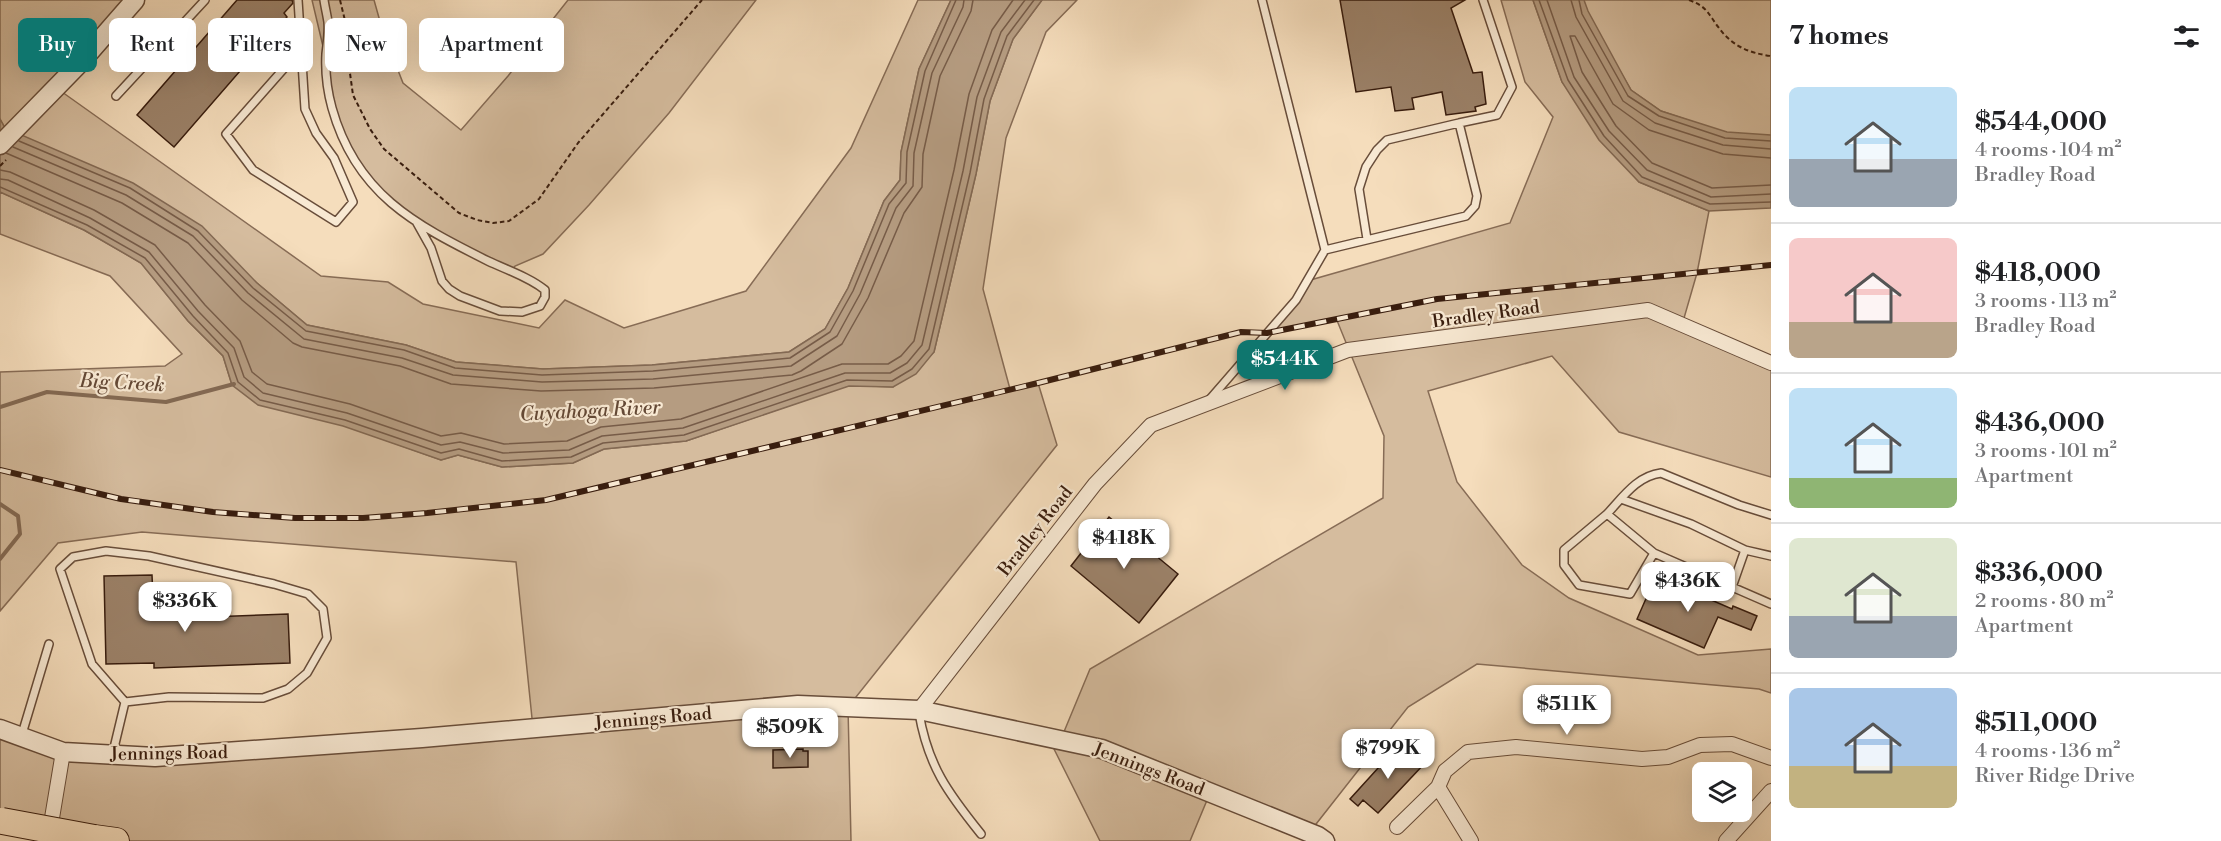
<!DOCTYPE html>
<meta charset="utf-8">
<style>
body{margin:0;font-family:"Libre Bodoni",serif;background:#f2f2f2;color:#202124;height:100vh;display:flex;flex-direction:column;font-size:22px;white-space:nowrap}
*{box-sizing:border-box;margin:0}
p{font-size:20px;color:#757577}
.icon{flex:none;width:33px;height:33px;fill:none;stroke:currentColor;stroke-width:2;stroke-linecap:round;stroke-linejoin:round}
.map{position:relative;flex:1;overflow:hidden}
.details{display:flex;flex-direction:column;background:#fff;width:450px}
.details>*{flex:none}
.guide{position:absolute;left:18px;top:18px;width:570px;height:54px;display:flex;gap:12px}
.fabs{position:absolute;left:1692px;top:762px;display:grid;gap:12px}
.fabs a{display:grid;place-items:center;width:60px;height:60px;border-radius:9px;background:#fff;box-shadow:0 6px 24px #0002;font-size:30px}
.price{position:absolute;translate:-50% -51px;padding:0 14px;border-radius:12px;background:#fff;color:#222;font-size:20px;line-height:39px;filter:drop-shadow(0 2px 3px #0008)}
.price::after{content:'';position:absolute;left:50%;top:36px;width:18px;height:14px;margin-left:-9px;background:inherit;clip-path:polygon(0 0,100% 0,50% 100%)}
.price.on{background:#0f766e;color:#fff}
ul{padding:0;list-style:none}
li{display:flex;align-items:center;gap:18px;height:150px;padding:0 18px}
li+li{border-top:2px solid #e0e0e0}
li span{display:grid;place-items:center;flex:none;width:168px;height:120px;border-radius:9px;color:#555}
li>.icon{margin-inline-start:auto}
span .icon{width:72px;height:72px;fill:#fffc;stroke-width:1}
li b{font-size:26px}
h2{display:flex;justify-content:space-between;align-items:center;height:72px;padding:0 18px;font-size:26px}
.pill{padding:0 21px;border-radius:9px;background:#fff;box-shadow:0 6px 24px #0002;font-size:21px;line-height:54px}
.pill.on{background:#0f766e;color:#fff}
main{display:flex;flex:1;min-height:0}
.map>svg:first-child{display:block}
.green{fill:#d5bc9e;stroke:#876c56;stroke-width:1.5}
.water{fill:#b59c81;stroke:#836953;stroke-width:1.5}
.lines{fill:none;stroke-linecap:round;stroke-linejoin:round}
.shore{stroke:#775c48;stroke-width:1.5}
.stream{stroke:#836953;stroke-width:4}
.building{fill:#9b8168;stroke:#391d0e;stroke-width:1.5}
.service-casing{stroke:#684d3a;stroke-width:10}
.minor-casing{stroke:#684d3a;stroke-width:16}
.tertiary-casing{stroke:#684d3a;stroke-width:21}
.motorway-casing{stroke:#391d0e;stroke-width:28}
.path{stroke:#391d0e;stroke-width:2;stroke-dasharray:4.5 3;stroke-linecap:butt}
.service{stroke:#f8e9d3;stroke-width:7}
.minor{stroke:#f8e9d3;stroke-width:14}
.tertiary{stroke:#f8e9d3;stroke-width:18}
.motorway{stroke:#f5ddbc;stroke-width:26}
.rail-casing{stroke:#391d0e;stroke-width:6}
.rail{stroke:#f8e9d3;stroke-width:4;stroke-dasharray:11;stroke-linecap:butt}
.motorway-bridge-casing{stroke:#391d0e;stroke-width:28;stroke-linecap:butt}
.motorway-bridge{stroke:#f5ddbc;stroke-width:26}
.labels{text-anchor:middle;stroke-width:4.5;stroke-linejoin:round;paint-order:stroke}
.street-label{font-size:18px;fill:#391d0e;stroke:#f8e9d3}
.water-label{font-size:20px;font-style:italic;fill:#644936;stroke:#f8e9d3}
</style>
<main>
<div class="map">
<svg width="1771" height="841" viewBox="0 0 1771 841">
<rect width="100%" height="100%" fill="#f5ddbc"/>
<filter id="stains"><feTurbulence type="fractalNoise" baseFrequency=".00333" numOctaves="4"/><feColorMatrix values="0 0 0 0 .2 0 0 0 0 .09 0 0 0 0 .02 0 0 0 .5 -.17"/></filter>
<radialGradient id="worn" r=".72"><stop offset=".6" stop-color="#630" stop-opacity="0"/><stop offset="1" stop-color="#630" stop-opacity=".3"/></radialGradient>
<!-- green -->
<path class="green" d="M0 0H134L55 87 321 276 388 282 423 304 539 328 565 300 624 328 746 291 851 148 918 0H951L919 69 901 152 900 180 884 201 848 288 825 329 789 352 652 365 543 369 456 362 406 345 307 325 257 283 11 133 5 128 0 119Z
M312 0H374L383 32 403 83 461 130 508 76 568 0H756L669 113 589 205 543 254 515 266 511 271 417 223 367 180 332 108 326 59Z
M1042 0H1077L1046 32 1006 138 983 289 1010 389 1038 383 1057 445 848 707 851 841H116L0 821V729L63 752 155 757 533 728 516 562 142 532 58 543 0 611V372L165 366 182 354 110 276 0 234V192L84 230 141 263 188 321 223 356 232 385 441 460 458 455 502 467 573 463 604 449 686 441 849 385 893 387 934 352 976 174 990 101 1013 39Z
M1501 0H1533L1562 82 1639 182 1709 211 1697 273 1682 325 1771 363V477L1619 432 1552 356 1428 391 1457 482 1522 565 1569 598 1698 655 1771 649V693L1759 689 1477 664 1408 707 1309 833 1210 793 1190 841H1100L1048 737 1061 739 1090 669 1383 498 1384 436 1336 318 1267 333 1307 281 1510 223 1553 117 1525 82Z
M1578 0H1771V147L1764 146 1661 111 1631 90Z"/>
<!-- water -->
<path class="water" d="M951 0H1042L1013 39 990 101 976 174 934 352 916 374 893 387 849 386 686 441 604 449 573 463 502 467 458 455 441 460 343 426 258 405 232 385 223 356 188 321 141 263 84 230 0 192V119L5 128 133 183 202 226 257 283 307 325 406 345 456 362 543 369 652 365 789 352 825 329 848 288 884 201 900 180 901 152 919 69Z
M1533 0H1584L1588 11 1631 90 1661 111 1727 132 1771 135V208L1709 211 1639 182 1599 140 1562 82Z"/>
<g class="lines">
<!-- shore -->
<path class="shore" d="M1539 0 1568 80 1604 136 1642 177 1710 204 1771 202
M1547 0 1574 77 1609 131 1647 170 1711 197 1771 194
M1571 0 1576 17 1623 101 1655 123 1723 145 1771 149
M1579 0 1582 14 1628 96 1659 116 1725 138 1771 141
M19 141 130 188 198 231 253 288 306 331 404 350 455 368 542 375 653 371 790 358 830 332 853 291 889 204 906 183 907 152 925 71 956 0
M13 147 126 195 193 236 248 293 304 339 402 358 453 375 542 382 653 379 791 366 837 336 860 294 896 208 913 186 914 153 932 73 963 7 964 0
M6 153 122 203 188 243 242 300 293 343 302 347 400 366 451 384 541 391 654 388 792 375 801 371 842 344 868 298 904 213 922 187 923 154 940 76 971 11 973 0
M1771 158 1723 154 1649 130 1613 104 1575 36H1570L1582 72 1616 126 1652 163 1712 188 1771 185
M0 170 10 172 94 210 155 245 205 305 240 341 252 372 267 384 350 404 441 436 461 433 504 444 567 441 601 427 681 419 842 364H888L901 356 914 341 954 170 969 94 992 30 1013 0
M0 179 8 180 90 218 149 252 198 311 234 348 244 377 263 393 347 413 441 445 460 442 503 453 569 450 602 436 683 428 845 373H890L907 363 922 345 963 171 977 97 1001 32 1025 0
M0 187 87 225 145 258 193 316 228 353 238 382 260 400 345 420 441 453 459 449 502 461 571 457 603 443 684 435 847 380 892 381 912 369 929 349 970 173 984 99 1007 36 1034 0"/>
<!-- stream -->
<path class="stream" d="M0 407 47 392 166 402 234 384
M0 504 18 516 20 534 0 559"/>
</g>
<!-- building -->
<path class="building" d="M237 0H292L293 3 284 13 287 17 174 147 137 115Z
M1340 0H1465L1451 8 1473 73 1482 72 1486 104 1475 107 1476 111 1446 115 1442 92 1412 98 1414 109 1395 111 1391 87 1356 92Z
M1109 517 1178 574 1139 623 1071 566Z
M152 575 154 619 288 614 290 663 154 668V663L106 664 104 576Z
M1656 576 1732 609 1733 606 1757 616 1751 630 1718 617 1704 648 1637 619Z
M1399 745 1424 764 1378 813 1363 800 1358 806 1350 799Z
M803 749V751H808V767L773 768V750Z"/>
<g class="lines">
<defs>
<path id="service" d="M298 0 305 109 316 133 334 158 353 202 336 222 253 170 226 134 303 47
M324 0C325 7 327 15 328 22 329 33 327 44 326 54 325 73 327 90 332 108 356 194 414 224 488 261 507 270 529 277 545 290V297L540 306 522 312 500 311 460 296 449 289 442 281 431 248 417 223
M116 96 205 0
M1367 239 1359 189 1366 167 1377 150 1387 140 1459 123
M1325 250 1466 216 1475 206 1477 196 1459 123 1497 115 1512 87 1483 0
M1210 399 1296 300 1325 250 1262 0
M1621 499 1691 524 1745 550
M1607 514C1623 497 1637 476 1661 473L1739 505 1771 515
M1654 553 1630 594 1579 585 1564 565V550L1607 514 1654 553 1771 604
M1732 587 1745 550 1771 556
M919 713C928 766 948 793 981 834
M22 734 49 644
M113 752 125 702 169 697 263 698 288 689 307 673 327 638 323 609 308 594 274 584 149 556 106 551 73 557 60 569 92 664 125 702"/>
<path id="minor" d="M919 710 1095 484 1151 425 1348 350 1648 310 1771 363
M1438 787 1471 841
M1397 827 1438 787 1445 771 1468 752 1516 747 1642 759 1668 757 1700 745 1732 744 1771 758
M49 836 63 752
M1726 841 1771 791"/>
<path id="tertiary" d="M0 145 80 63 135 0
M0 729 63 752 155 757 422 738 798 705 919 710 1102 749 1318 836 1325 841"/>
<path id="motorway" d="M94 838 116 841"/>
</defs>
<!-- service casing -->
<use href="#service" class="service-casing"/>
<!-- minor casing -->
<use href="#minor" class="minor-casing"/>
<!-- tertiary casing -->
<use href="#tertiary" class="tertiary-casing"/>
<!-- motorway casing -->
<use href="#motorway" class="motorway-casing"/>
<!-- path -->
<path class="path" d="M340 0 349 37 348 59 353 95 370 129 384 149 459 213 477 220 493 223 509 221 539 199 578 143 702 0
M1689 0C1708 7 1708 14 1719 28 1732 46 1749 53 1771 56
M0 166 6 160"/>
<!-- service -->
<use href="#service" class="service"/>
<!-- minor -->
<use href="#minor" class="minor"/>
<!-- tertiary -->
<use href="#tertiary" class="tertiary"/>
<!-- motorway -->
<use href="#motorway" class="motorway"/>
<defs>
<path id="rail" d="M0 470 121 499 213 512 295 518H363L427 513 546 500 1038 383 1241 332 1267 333 1437 299 1771 265"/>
</defs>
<!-- rail casing -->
<use href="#rail" class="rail-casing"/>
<!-- rail -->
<use href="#rail" class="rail"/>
<defs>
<path id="motorway-bridge" d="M2 821 94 838"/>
</defs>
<!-- motorway-bridge casing -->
<use href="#motorway-bridge" class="motorway-bridge-casing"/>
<!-- motorway-bridge -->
<use href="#motorway-bridge" class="motorway-bridge"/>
</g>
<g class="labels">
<!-- street labels -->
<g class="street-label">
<text transform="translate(1486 314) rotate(-8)" y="6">Bradley Road</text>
<text transform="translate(1035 531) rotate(-52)" y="6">Bradley Road</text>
<text transform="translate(653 718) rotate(-5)" y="6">Jennings Road</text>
<text transform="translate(169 753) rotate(-1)" y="6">Jennings Road</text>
<text transform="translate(1149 769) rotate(21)" y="6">Jennings Road</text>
</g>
<!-- water labels -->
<g class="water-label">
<text transform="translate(122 382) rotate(3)" y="7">Big Creek</text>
<text transform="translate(590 410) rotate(-3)" y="7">Cuyahoga River</text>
</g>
</g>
<rect width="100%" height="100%" filter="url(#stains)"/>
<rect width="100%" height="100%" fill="url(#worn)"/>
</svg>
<div class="fabs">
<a><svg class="icon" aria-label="layers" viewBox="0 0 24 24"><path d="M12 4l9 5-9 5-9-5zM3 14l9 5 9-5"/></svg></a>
</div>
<b class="price on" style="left:1285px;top:391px">$544K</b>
<b class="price" style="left:1124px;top:570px">$418K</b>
<b class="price" style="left:1688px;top:613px">$436K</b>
<b class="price" style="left:185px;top:633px">$336K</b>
<b class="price" style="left:1567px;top:736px">$511K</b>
<b class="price" style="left:790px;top:759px">$509K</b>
<b class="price" style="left:1388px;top:780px">$799K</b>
<div class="guide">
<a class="pill on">Buy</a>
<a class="pill">Rent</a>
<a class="pill">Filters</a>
<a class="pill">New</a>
<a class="pill">Apartment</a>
</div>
</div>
<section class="details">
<h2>7 homes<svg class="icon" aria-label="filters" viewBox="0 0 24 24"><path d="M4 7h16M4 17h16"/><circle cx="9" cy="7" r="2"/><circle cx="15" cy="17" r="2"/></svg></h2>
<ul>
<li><span style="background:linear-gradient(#bfe0f5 60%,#9aa5b1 0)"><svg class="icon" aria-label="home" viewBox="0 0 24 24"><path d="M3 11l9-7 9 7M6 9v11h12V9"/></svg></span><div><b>$544,000</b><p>4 rooms · 104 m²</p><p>Bradley Road</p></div></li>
<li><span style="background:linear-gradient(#f6c9c9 70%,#b9a48a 0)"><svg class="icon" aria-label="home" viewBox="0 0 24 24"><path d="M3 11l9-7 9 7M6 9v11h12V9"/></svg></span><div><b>$418,000</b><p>3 rooms · 113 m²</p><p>Bradley Road</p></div></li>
<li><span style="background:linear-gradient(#bfe0f5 75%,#8fb573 0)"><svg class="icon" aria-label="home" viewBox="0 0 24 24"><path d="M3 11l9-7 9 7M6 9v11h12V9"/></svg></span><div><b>$436,000</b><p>3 rooms · 101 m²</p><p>Apartment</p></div></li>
<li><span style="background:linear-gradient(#dfe7d0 65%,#9aa5b1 0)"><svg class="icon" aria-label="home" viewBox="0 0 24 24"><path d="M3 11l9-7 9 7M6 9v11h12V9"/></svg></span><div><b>$336,000</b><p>2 rooms · 80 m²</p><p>Apartment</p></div></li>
<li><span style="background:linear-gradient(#a9c7e8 65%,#c2b280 0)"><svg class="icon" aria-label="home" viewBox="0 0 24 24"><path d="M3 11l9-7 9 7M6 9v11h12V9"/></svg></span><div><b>$511,000</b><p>4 rooms · 136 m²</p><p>River Ridge Drive</p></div></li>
</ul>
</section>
</main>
